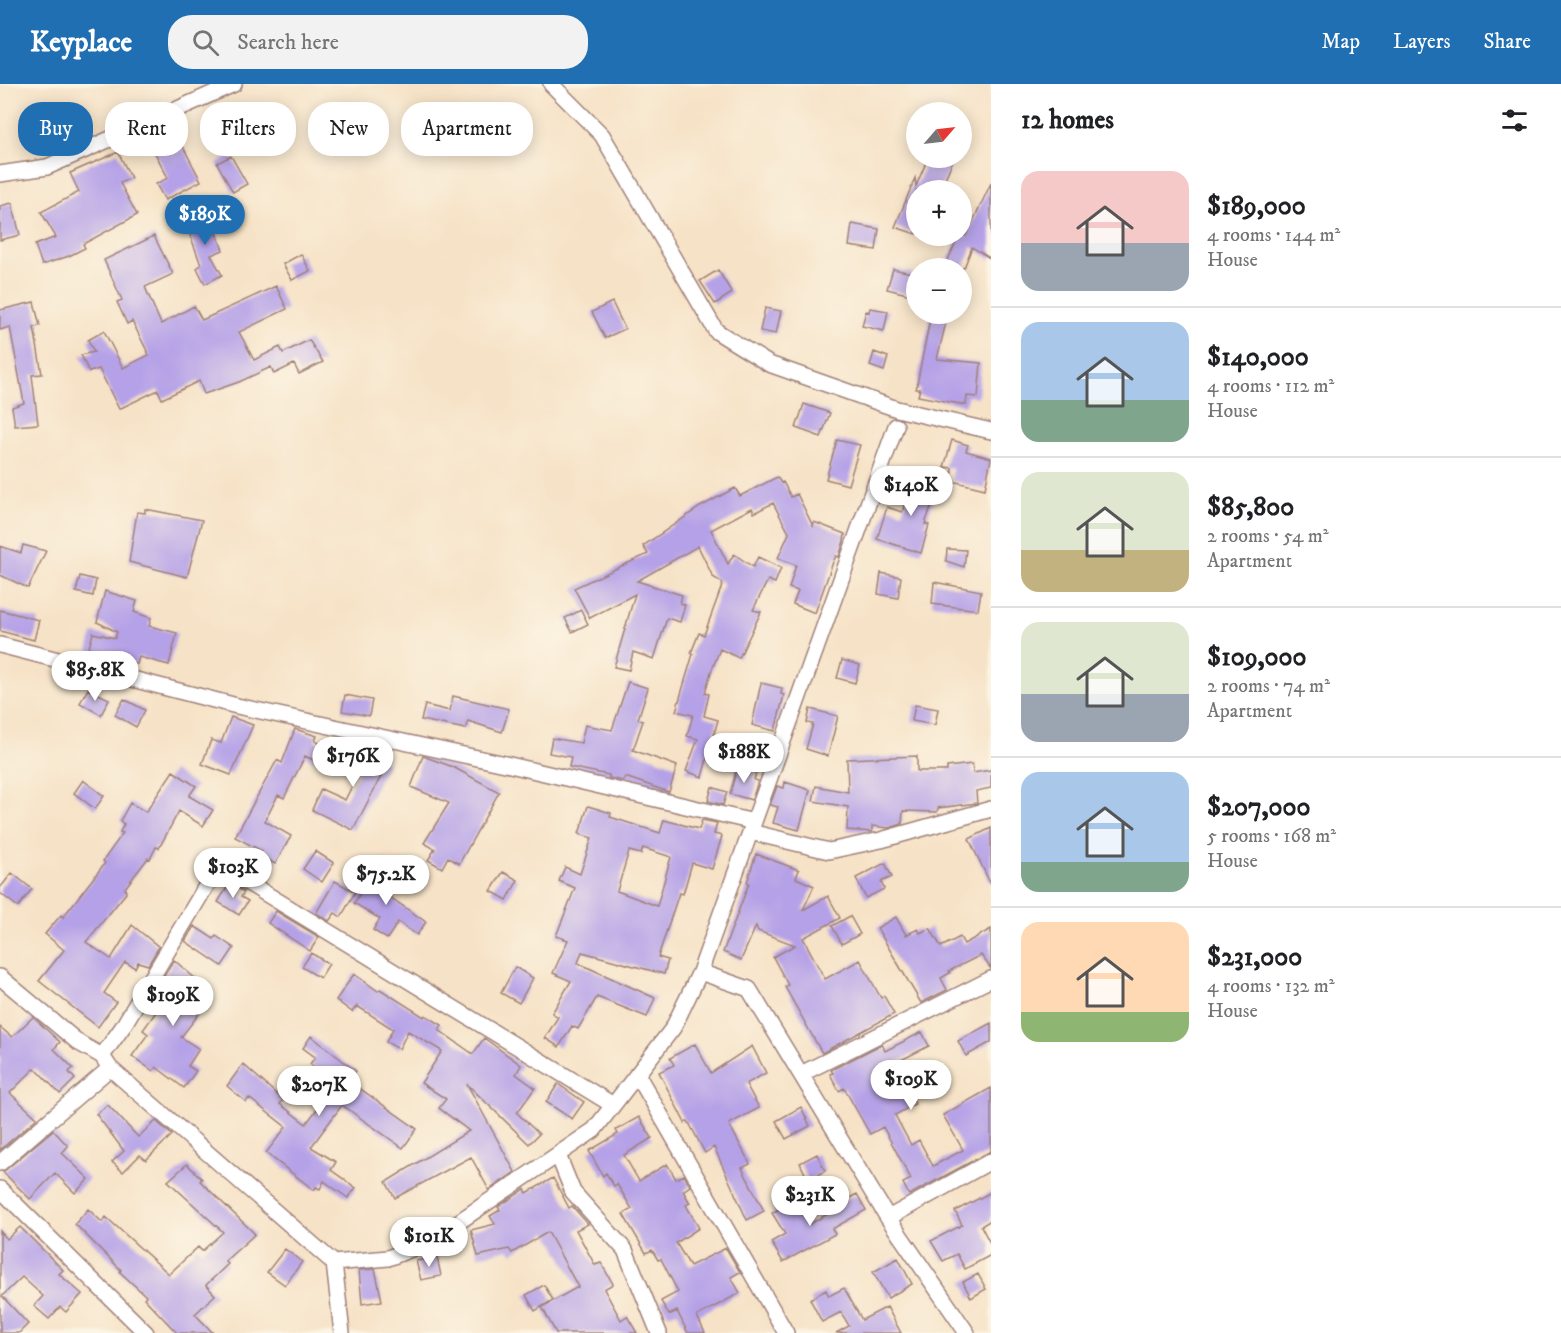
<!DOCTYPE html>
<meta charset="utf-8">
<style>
body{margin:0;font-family:"IM FELL DW Pica",serif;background:#f2f2f2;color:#202124;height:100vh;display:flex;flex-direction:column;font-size:22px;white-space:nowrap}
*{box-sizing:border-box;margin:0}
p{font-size:20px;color:#757577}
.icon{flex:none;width:33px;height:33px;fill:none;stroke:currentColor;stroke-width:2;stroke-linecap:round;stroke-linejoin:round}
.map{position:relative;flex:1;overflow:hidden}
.details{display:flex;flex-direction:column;background:#fff;width:570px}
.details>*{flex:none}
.top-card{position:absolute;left:18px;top:18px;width:570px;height:54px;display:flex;gap:12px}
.needle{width:39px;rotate:62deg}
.tools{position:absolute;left:906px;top:18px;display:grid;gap:12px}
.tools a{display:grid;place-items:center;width:66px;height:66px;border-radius:50%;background:#fff;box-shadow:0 3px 15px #0003;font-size:30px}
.price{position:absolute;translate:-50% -51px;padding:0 14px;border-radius:21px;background:#fff;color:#222;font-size:20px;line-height:39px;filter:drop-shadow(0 2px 3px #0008)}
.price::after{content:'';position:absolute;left:50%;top:36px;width:18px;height:14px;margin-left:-9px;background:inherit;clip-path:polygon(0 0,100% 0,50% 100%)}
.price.selected{background:#1f6fb2;color:#fff}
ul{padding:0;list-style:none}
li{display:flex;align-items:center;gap:18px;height:150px;padding:0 30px}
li+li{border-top:2px solid #e0e0e0}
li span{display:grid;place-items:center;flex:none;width:168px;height:120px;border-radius:18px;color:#555}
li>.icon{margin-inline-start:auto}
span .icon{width:72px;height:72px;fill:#fffc;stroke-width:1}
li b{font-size:26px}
h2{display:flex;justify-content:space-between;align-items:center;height:72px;padding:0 30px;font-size:26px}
.tag{padding:0 21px;border-radius:24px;background:#fff;box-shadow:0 3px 15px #0003;font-size:21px;line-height:54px}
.tag.selected{background:#1f6fb2;color:#fff}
header{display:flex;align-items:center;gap:36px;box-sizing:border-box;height:84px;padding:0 30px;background:#1f6fb2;color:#fff}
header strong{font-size:28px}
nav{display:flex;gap:33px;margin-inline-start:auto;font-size:21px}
.search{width:420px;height:54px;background:#f2f2f2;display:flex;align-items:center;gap:15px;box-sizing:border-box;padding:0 21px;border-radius:24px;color:#757577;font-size:22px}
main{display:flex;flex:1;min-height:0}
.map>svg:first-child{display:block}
.building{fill:#b5a1e7;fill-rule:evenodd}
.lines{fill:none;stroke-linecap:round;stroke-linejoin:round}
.street-casing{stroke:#a08078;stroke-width:18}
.street{stroke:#fff;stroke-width:15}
</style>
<header>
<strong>Keyplace</strong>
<div class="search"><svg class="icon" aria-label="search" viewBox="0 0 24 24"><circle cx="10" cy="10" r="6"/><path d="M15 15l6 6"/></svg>Search here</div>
<nav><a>Map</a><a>Layers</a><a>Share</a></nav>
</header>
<main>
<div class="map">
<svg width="991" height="1249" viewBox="0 0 991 1249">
<rect width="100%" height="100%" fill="#fcf5e5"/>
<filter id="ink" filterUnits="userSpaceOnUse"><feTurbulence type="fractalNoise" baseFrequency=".0167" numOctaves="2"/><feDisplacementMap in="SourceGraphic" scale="12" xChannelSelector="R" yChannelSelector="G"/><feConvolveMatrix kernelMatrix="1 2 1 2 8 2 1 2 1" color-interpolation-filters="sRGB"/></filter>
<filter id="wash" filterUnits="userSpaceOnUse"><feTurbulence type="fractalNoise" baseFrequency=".008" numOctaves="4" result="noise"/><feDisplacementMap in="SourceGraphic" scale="24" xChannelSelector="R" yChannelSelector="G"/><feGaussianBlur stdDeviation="1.35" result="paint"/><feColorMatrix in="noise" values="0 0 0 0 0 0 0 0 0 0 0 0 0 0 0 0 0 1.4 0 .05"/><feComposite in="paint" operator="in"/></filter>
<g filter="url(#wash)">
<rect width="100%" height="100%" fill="#f6e2c6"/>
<g id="blocks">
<!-- building -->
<path class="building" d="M167 56 171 65 181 59 201 97 165 116 156 100 168 94 152 63Z
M118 68 131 94 120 99 137 131 83 160 85 164 69 172 42 181 35 161 56 153 41 128 79 108 70 89Z
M231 72 247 100 233 108 217 79Z
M928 74H954L940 106H916V150L895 143 915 94 916 102Z
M991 99V175L972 163 964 184H944L959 152H966Z
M12 119 20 151 0 156V122Z
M203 128 208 137 211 136 223 166 211 171 222 191 205 200 197 184 201 181 185 137Z
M852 140 879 145 876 166 849 162Z
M154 152 173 190 145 203 161 240 194 222 202 236 276 202 287 225 239 248 254 276 280 263 283 269 309 256 323 278 299 290 294 280 274 290 271 283 239 298 204 310 199 297 162 315 158 306 119 325 99 285 89 288 81 271 94 268 88 256 104 247 123 284 149 271 132 237 127 240 117 218 122 216 104 176Z
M301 170 310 187 292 196 283 180Z
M893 185 912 189 907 210 887 205Z
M718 186 732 209 715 220 700 197Z
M34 218 40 242 34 243 42 290 32 291 38 340 15 342 12 323 24 319 10 243 0 246V226Z
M612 218 625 245 605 254 592 228Z
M765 224 781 227 776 250 760 247Z
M870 224 888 227 884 247 862 242 866 227 869 228Z
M931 230 947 234 937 275 981 279 978 313 967 312 966 321 918 312 920 305H916Z
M874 268 888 273 884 287 870 282Z
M804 320 830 329 821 353 796 344Z
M837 356 860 361 848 401 826 395Z
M952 356 968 361 966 367 991 374 985 405 952 397V384L944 383Z
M917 389 940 398 925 440 929 441 921 469 877 455 887 423 902 428Z
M777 393 781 399 783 398 791 413 797 410 813 442 814 438 845 450 844 457 839 473 836 472 833 478 815 529 793 520 798 507 789 504 796 481 778 474 789 449 773 419 754 429 752 424 711 446 728 480 734 470 753 483 758 473 781 484 775 499 768 496 753 526 761 528 739 574 720 565 711 588 705 609 709 610 704 632 718 636 702 693 686 687 698 655 687 652 693 631 676 627 693 570 691 569 699 549 704 551 723 499 713 493 698 462 637 497 682 511 680 519 685 521 680 538 667 534 654 575 633 568 629 586 614 583 635 510 590 534 574 504 648 470 643 462 700 423 735 404 740 412Z
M145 425 202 436 187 493 129 478 137 428 145 429Z
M23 461 46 467 28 504 0 491V462L21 469Z
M947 465 966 466 964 483 946 477Z
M881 489 901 493 898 514 878 510Z
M80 492 96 496 93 512 76 508Z
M934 498 981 507 978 526 932 520Z
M105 507 137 517 134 528 151 534 149 542 177 549 169 581 139 573 137 580 88 567 93 549 115 554 117 548 97 538Z
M0 526 39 536 34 556 0 547Z
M581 526 588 540 572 548 565 534Z
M842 576 860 581 855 599 837 594Z
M628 598 648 604 638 635 643 637 633 666 677 682 669 708 625 693 623 697 609 694V691L569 683 571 673 549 669 552 654 581 659 585 641 612 646Z
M761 599 782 604 781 610 784 611 775 647 752 641Z
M88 605 109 615 101 631 80 619Z
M345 611 372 616 369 632 342 627Z
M453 612 509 625 502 648 468 637 466 645 421 636 425 621 450 627Z
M124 615 145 626 136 643 115 631Z
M915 621 938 625 935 641 912 637Z
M810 625 838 632 828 672 806 665 813 640 807 639Z
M231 633 253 641 231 691 202 680 211 656 221 659Z
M295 645 317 652 315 657 337 669 330 684 305 672 284 714 278 711 265 737 291 752 275 780 260 771 262 767 235 753 277 676 282 679Z
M350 656 366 664 364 668 388 679 353 746 312 726 321 705 345 716 359 688 340 679Z
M423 672 453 683 499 708 459 780 448 773 442 784 428 776 435 765 424 759 449 719 411 703Z
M917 672V687H947V683L972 680 973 689 991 686V704L976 707 977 719 938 724 937 728 903 727 902 740 889 744 872 742V748L847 746 848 723 813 717 816 702 848 708 847 675Z
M737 684 756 689 754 696 758 697 752 716 730 710Z
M173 687 196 702 189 712 213 726 203 742 179 727 159 764 156 763 150 775 148 774 125 804 126 809 86 858 111 875 132 841 159 863 148 881 138 878 135 884 125 878 104 909 116 918 98 943 39 897 64 866 45 850 61 831 63 833 105 779 103 777 123 749 120 748 124 740 120 737 130 719 146 728Z
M83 696 104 712 95 725 74 709Z
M785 698 810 706 799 746 773 739 778 723 770 721 777 702 784 704Z
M712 703 727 708 723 721 708 717Z
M588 722 611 729 610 733 660 749 664 736 699 745 702 736 717 739 714 750 722 752 712 785 692 779 683 810 679 809 658 873 668 876 664 890 582 868 578 879 655 914 647 933 597 913 578 945 572 942 559 963 545 954 558 933 552 929 571 897 553 889 568 856 556 852 575 804 559 797 565 783 580 790 592 754 579 750ZM643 764 671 773 657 822 617 807 629 767 641 770Z
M991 744V801L969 755Z
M315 767 334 779 322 798 303 785Z
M756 770 799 786 796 794 814 802 803 826 828 812 840 834 803 854 825 895 860 876 877 907 881 914 884 912 894 930 822 969 785 903 788 901 773 873 795 861 758 847 756 842 741 876 723 868 749 799 747 798Z
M885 779 892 793 881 798 884 805 866 814 856 794Z
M378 782 394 792 384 809 426 838 417 851 398 838 387 855 373 846 380 835 354 819Z
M503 788 518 796 507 816 491 807Z
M12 789 32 805 18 823 0 809V804Z
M335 797 355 808 341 833 335 829 329 837 316 829Z
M230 799 244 808 241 813 248 817 239 831 218 818Z
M276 827 319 853 310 867 268 839Z
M850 832 860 850 842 860 832 842Z
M896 833 906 851 918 845 920 849 930 844 941 863 960 853 964 860 991 845V885L981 871 949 887 950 889 941 894 947 906 921 919 877 844Z
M194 842 214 855 216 852 234 864 222 882 185 857Z
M311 869 329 880 320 894 302 883Z
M174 876 212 909 196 928 199 930 181 953 199 965 188 982 196 987 184 1004 156 983 153 987 132 972 148 950 143 946 156 928 152 925 173 898 164 892Z
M515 883 533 894 519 919 501 909Z
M354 890 378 907 380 905 424 933 425 931 442 941 439 946 473 970 484 954 521 981 516 990 535 1004 517 1029 539 1050 529 1060 467 1000 515 1088 489 1106 471 1073 395 1114 386 1098 469 1047 439 1024 446 1015 421 999 442 967 408 947 399 965 386 958 393 945 357 922 352 928 336 916Z
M33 933 60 958 54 965 73 984 69 988 75 995 60 1010 35 984 10 1009 37 1034 0 1066V943L12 953Z
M991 939V958L966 972 958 957Z
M922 948 929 962 895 979 915 1020 895 1031 911 1061 919 1056 933 1082 963 1066 943 1031 991 1004V1067L909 1111 903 1099 911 1095 883 1043 870 1050 844 1004 839 1007 830 990 833 989 831 986 882 960 885 967Z
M311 952 356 987 348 996 417 1045 403 1064 342 1021 311 1063 336 1078 331 1086 356 1104 348 1114 324 1097 320 1105 316 1103 314 1106 266 1069 286 1043 249 1014 246 1018 227 1002 243 980 283 1016 280 1020 306 1040 329 1009 308 993 315 984 310 980 315 973 303 964Z
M695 960 711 989 752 962 766 989 746 1000 759 1024 729 1040 750 1080 742 1084 764 1127 747 1136 714 1063 705 1069 688 1037 685 1039 659 988 674 981 670 974Z
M558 1000 584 1018 572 1035 546 1018Z
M108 1021 138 1053 156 1037 172 1051 146 1076 140 1071 123 1088 112 1078 124 1067 96 1030Z
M801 1023 810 1042 786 1055 776 1037Z
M639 1033 652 1054 624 1071 639 1097 667 1080 676 1095 684 1091 690 1102 683 1107 690 1119 686 1121 699 1144 676 1159 690 1182 726 1164 740 1188 731 1193 740 1209 697 1232 705 1249H688L677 1227 669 1231 661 1217 678 1208 661 1175 658 1176 652 1166 646 1169 623 1130 632 1125 617 1100 614 1102 606 1089 603 1092 589 1067 618 1050 616 1046Z
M53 1046 68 1062 62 1069 89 1095 75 1109 55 1089 30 1115 3 1088Z
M817 1070 825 1087 808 1096 800 1079Z
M187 1080 202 1095 200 1097 255 1150 225 1177 228 1180 206 1201 215 1211 195 1230 213 1249H177L144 1214 146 1212 120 1188 121 1186 75 1140 88 1125 102 1138 106 1133 169 1190 198 1163 202 1167 223 1148 168 1097Z
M553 1094 569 1124 572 1122 588 1140 576 1146 595 1181 601 1179 613 1200 604 1205 621 1236 627 1232 637 1249H556L542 1223 578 1203 548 1148 512 1169 509 1165 478 1172 471 1146 495 1140 490 1132 500 1126 498 1123 525 1105 527 1109Z
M991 1108V1136L981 1142 991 1161V1171L965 1185 957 1170 943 1177 931 1157 962 1141 955 1127Z
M857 1110 866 1126 832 1145 835 1150 783 1178 771 1158 785 1150 772 1129 795 1116 810 1140 842 1122 840 1119Z
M20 1143 63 1186 59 1190 82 1210 66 1228 60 1223 49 1235 34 1222 43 1212 22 1193 2 1212 28 1240 19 1249H0V1147L7 1155Z
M285 1165 302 1178 285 1201 267 1188Z
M437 1173 441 1192 421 1196 416 1177Z
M898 1174 912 1200 888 1214 873 1188Z
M375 1185 382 1217 362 1220 359 1186Z
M978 1190 986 1205 971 1214 963 1198Z
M544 1201 553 1216 535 1227 526 1211Z
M844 1204 862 1236 887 1223 901 1249H836L849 1242 841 1228 822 1238 810 1215 826 1206 829 1212Z"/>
</g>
</g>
<g filter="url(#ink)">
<use href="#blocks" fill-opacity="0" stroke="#a08078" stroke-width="1.5"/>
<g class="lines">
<defs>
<path id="street" d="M551 0 602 51 716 247 769 280 897 325 991 347
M0 90 47 83 234 0
M0 561 237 622 510 681 754 738
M750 748 829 767 881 756 991 725
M700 888 749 905 888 1134 967 1249
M0 893 79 959 102 972 110 984 334 1179 388 1174 429 1158 594 1046 673 944 700 888 896 342
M102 972 122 944 212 792 220 785 227 786 613 1021
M637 990 786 1249
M801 990 991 895
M558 1071 573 1108 625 1166 659 1249
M0 1079 110 984
M0 1105 146 1249
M888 1134 991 1077
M334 1179 342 1249"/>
</defs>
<!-- street casing -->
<use href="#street" class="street-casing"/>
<!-- street -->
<use href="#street" class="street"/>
</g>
</g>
</svg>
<div class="tools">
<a><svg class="needle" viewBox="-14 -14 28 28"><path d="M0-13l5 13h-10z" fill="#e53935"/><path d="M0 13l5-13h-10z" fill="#757577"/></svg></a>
<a>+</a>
<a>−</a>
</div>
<b class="price selected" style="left:205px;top:162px">$189K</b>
<b class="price" style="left:911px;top:433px">$140K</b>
<b class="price" style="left:95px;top:618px">$85.8K</b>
<b class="price" style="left:744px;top:700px">$188K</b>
<b class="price" style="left:353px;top:704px">$176K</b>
<b class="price" style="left:233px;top:815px">$103K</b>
<b class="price" style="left:386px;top:822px">$75.2K</b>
<b class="price" style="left:173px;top:943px">$109K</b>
<b class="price" style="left:911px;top:1027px">$109K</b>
<b class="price" style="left:319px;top:1033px">$207K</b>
<b class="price" style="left:810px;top:1143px">$231K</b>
<b class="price" style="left:429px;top:1184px">$101K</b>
<div class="top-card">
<a class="tag selected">Buy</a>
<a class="tag">Rent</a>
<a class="tag">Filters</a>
<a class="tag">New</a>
<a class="tag">Apartment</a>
</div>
</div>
<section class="details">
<h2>12 homes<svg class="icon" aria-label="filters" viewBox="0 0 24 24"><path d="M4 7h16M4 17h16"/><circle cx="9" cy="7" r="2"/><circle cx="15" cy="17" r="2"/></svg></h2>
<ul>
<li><span style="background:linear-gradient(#f6c9c9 60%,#9aa5b1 0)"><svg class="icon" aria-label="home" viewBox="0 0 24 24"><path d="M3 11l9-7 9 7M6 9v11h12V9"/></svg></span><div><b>$189,000</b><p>4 rooms · 144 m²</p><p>House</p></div></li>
<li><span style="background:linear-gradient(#a9c7e8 65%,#7fa58c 0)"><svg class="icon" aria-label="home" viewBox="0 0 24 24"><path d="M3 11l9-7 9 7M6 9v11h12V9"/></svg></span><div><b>$140,000</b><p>4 rooms · 112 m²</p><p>House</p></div></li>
<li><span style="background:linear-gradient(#dfe7d0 65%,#c2b280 0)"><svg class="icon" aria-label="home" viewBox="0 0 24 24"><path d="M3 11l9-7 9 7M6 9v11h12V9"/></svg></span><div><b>$85,800</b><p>2 rooms · 54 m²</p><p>Apartment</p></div></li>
<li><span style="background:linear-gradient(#dfe7d0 60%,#9aa5b1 0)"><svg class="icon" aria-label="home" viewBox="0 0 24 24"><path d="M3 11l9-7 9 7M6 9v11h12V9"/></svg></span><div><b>$109,000</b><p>2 rooms · 74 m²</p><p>Apartment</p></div></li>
<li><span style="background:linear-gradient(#a9c7e8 75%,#7fa58c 0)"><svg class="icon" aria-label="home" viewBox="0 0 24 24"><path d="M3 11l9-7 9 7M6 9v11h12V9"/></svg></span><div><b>$207,000</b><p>5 rooms · 168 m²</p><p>House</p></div></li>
<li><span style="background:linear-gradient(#ffd9b3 75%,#8fb573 0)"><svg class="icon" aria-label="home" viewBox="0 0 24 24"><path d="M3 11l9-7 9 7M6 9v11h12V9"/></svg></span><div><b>$231,000</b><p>4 rooms · 132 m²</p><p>House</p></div></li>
</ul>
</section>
</main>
